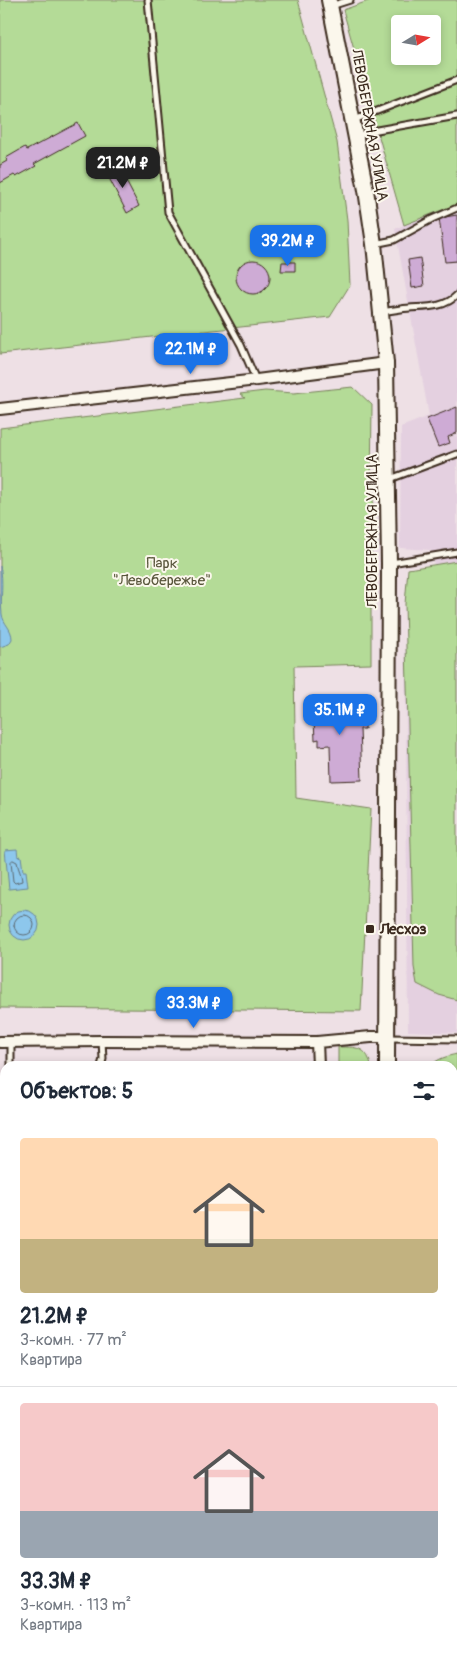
<!DOCTYPE html>
<html lang="ru">
<meta charset="utf-8">
<style>
body{margin:0;font-family:Pangolin,sans-serif;background:#f6f6f7;color:#1f2937;height:100vh;display:flex;flex-direction:column;font-size:19px;white-space:nowrap}
*{box-sizing:border-box;margin:0}
p{font-size:16px;color:#747a83}
.icon{flex:none;width:28px;height:28px;fill:none;stroke:currentColor;stroke-width:2;stroke-linecap:round;stroke-linejoin:round}
.map{position:relative;flex:1;overflow:hidden}
.sheet{position:absolute;left:0px;top:1061px;width:458px;height:601px;display:flex;flex-direction:column;background:#fff;border-radius:15px 15px 0 0;box-shadow:0 2px 8px #0003}
.sheet>*{flex:none}
.needle{width:32px;rotate:79deg}
.buttons{position:absolute;left:391px;top:15px;display:grid;gap:10px}
.buttons a{display:grid;place-items:center;width:50px;height:50px;border-radius:5px;background:#fff;box-shadow:0 2px 8px #0003;font-size:25px}
.price{position:absolute;translate:-50% -42px;padding:0 11px;border-radius:10px;background:#1a73e8;color:#fff;font-size:16px;line-height:32px;filter:drop-shadow(0 1px 2px #0008)}
.price::after{content:'';position:absolute;left:50%;top:30px;width:15px;height:11px;margin-left:-8px;background:inherit;clip-path:polygon(0 0,100% 0,50% 100%)}
.price.selected{background:#222;color:#fff}
ul{padding:0;list-style:none}
li{display:grid;align-content:center;gap:10px;height:265px;padding:0 20px}
li+li{border-top:1px solid #e0e1e3}
li span{display:grid;place-items:center;height:155px;border-radius:5px;color:#555}
li>.icon{margin-inline-start:auto}
span .icon{width:90px;height:90px;fill:#fffc;stroke-width:1}
li b{font-size:21px}
h2{display:flex;justify-content:space-between;align-items:center;height:60px;padding:0 20px;font-size:21px}
.map>svg:first-child{display:block}
.built{fill:#e4d0e0;fill-rule:evenodd}
.green{fill:#b4db97;stroke:#78825a;fill-rule:evenodd}
.water{fill:#8dc7ec;stroke:#6c889a}
.lines{fill:none;stroke-linecap:round;stroke-linejoin:round}
.shore{stroke:#5c6970;stroke-width:1}
.building{fill:#ceabd5;stroke:#3b2a1e}
.lane-casing{stroke:#3b2a1e;stroke-width:9}
.street-casing{stroke:#3b2a1e;stroke-width:14}
.secondary-casing{stroke:#3b2a1e;stroke-width:18}
.lane{stroke:#fbf7ec;stroke-width:5}
.street{stroke:#fbf7ec;stroke-width:10}
.secondary{stroke:#fbf7ec;stroke-width:14}
.poi-dot{fill:#3b2a1e;stroke:#fbf7ec;stroke-width:2}
.labels{text-anchor:middle;stroke-width:4;stroke-linejoin:round;paint-order:stroke}
.street-label{font-size:15px;fill:#3b2a1e;stroke:#fbf7ec}
.park-label{font-size:15px;fill:#59563c;stroke:#fbf7ec}
.poi-label{font-size:15px;font-weight:bold;fill:#3b2a1e;stroke:#fbf7ec;text-anchor:start}
</style>
<div class="map">
<svg width="457" height="1662" viewBox="0 0 457 1662">
<rect width="100%" height="100%" fill="#eee0e5"/>
<filter id="ink" filterUnits="userSpaceOnUse"><feTurbulence type="fractalNoise" baseFrequency=".02" numOctaves="2"/><feDisplacementMap in="SourceGraphic" scale="10" xChannelSelector="R" yChannelSelector="G"/><feConvolveMatrix kernelMatrix="1 2 1 2 8 2 1 2 1" color-interpolation-filters="sRGB"/></filter>
<g filter="url(#ink)">
<!-- built -->
<path class="built" d="M371 0H457V1033L408 1031 405 604 408 569 434 565 431 550 400 548 401 427 429 416 395 229 404 225 343 10ZM400 24H432V56H400Z"/>
<!-- green -->
<path class="green" d="M0 0H298L337 142 347 220 350 285 330 317 0 354Z
M371 0H457V204L404 225 343 10ZM400 24H432V56H400Z
M353 387 372 405 371 492C373 498 375 505 371 510V664L294 666 296 798 371 809 361 1011 0 1008V428L245 398 240 394 265 391 294 393Z
M457 561V1000L439 995 417 984 414 967 405 604 408 569Z
M338 1047C355 1047 367 1046 371 1066H338Z
M457 1054V1343L452 1341V1066H431C436 1059 448 1056 457 1054Z
M214 1658H261L259 1662H212Z"/>
<!-- water -->
<path class="water" d="M0 566C4 581 0 598 2 614 3 624 12 628 12 639L9 644 0 647Z
M17 849 18 857 21 856 23 871H26L28 887 9 889 5 850Z
M9 925a15 15 0 1 1 30 0a15 15 0 1 1-30 0Z"/>
<g class="lines">
<!-- shore -->
<path class="shore" d="M13 860 17 862C18 869 22 875 22 881L15 883 13 881 11 862Z
M14 925a10 10 0 1 1 20 0a10 10 0 1 1-20 0Z"/>
</g>
<!-- building -->
<path class="building" d="M78 123 85 136 34 164 36 166 16 177 14 175 0 183V165L7 161 6 158 25 147 27 150Z
M118 166 139 206 127 213 106 172Z
M457 215V261L445 262 439 218Z
M420 258 424 286 412 288 408 260Z
M236 277a17 17 0 1 1 34 0a17 17 0 1 1-34 0Z
M282 262H295V271H281Z
M457 407V433L448 437 450 443 438 447 427 419Z
M358 698 359 704 360 723 365 722V729H360L362 780 331 781 330 745 319 746V739L315 740 313 700Z
M181 1065 186 1066H113Z
M452 1364 457 1365 452 1388Z
M452 1389 457 1390 452 1412Z
M452 1547H457L456 1590 452 1589Z
M1 1556 5 1557V1589L0 1588V1557Z"/>
<g class="lines">
<defs>
<path id="lane" d="M148 0 168 212 241 345 256 380
M331 6 350 0
M354 120 457 80
M357 136 377 130 457 116
M374 244 394 240 432 219 457 208
M381 312C388 311 394 310 401 309 420 306 443 310 457 295
M390 479 457 454
M391 563 457 552
M389 1038 457 1039
M11 1042V1066
M101 1066 103 1059 102 1041
M452 1231 457 1232
M0 1268 5 1265
M452 1428H457
M0 1535 5 1536
M0 1609 5 1610
M401 1658V1662"/>
<path id="street" d="M0 409 257 380 386 363
M0 1042 102 1041 317 1042 371 1037H386
M317 1042 318 1066
M200 1662 203 1658"/>
<path id="secondary" d="M329 0 366 190 374 244 386 363 389 563 387 1066
M277 1662 279 1658"/>
</defs>
<!-- lane casing -->
<use href="#lane" class="lane-casing"/>
<!-- street casing -->
<use href="#street" class="street-casing"/>
<!-- secondary casing -->
<use href="#secondary" class="secondary-casing"/>
<!-- lane -->
<use href="#lane" class="lane"/>
<!-- street -->
<use href="#street" class="street"/>
<!-- secondary -->
<use href="#secondary" class="secondary"/>
</g>
</g>
<!-- markers -->
<rect class="poi-dot" x="365" y="924" width="10" height="10" rx="2.5"/>
<g class="labels">
<!-- street labels -->
<g class="street-label">
<text transform="translate(370 125) rotate(80)" y="5">ЛЕВОБЕРЕЖНАЯ УЛИЦА</text>
<text transform="translate(372 531) rotate(-90)" y="5">ЛЕВОБЕРЕЖНАЯ УЛИЦА</text>
</g>
<!-- park labels -->
<g class="park-label">
<text x="162" y="568">Парк<tspan x="162" dy="17">"Левобережье"</tspan></text>
</g>
<!-- poi labels -->
<g class="poi-label">
<text x="380" y="934">Лесхоз</text>
</g>
</g>
</svg>
<div class="buttons">
<a><svg class="needle" viewBox="-14 -14 28 28"><path d="M0-13l5 13h-10z" fill="#e53935"/><path d="M0 13l5-13h-10z" fill="#747a83"/></svg></a>
</div>
<b class="price selected" style="left:123px;top:189px">21.2M ₽</b>
<b class="price" style="left:288px;top:267px">39.2M ₽</b>
<b class="price" style="left:191px;top:375px">22.1M ₽</b>
<b class="price" style="left:340px;top:736px">35.1M ₽</b>
<b class="price" style="left:194px;top:1029px">33.3M ₽</b>
<section class="sheet">
<h2>Объектов: 5<svg class="icon" aria-label="filters" viewBox="0 0 24 24"><path d="M4 7h16M4 17h16"/><circle cx="9" cy="7" r="2"/><circle cx="15" cy="17" r="2"/></svg></h2>
<ul>
<li><span style="background:linear-gradient(#ffd9b3 65%,#c2b280 0)"><svg class="icon" aria-label="home" viewBox="0 0 24 24"><path d="M3 11l9-7 9 7M6 9v11h12V9"/></svg></span><div><b>21.2M ₽</b><p>3-комн. · 77 m²</p><p>Квартира</p></div></li>
<li><span style="background:linear-gradient(#f6c9c9 70%,#9aa5b1 0)"><svg class="icon" aria-label="home" viewBox="0 0 24 24"><path d="M3 11l9-7 9 7M6 9v11h12V9"/></svg></span><div><b>33.3M ₽</b><p>3-комн. · 113 m²</p><p>Квартира</p></div></li>
</ul>
</section>
</div>
